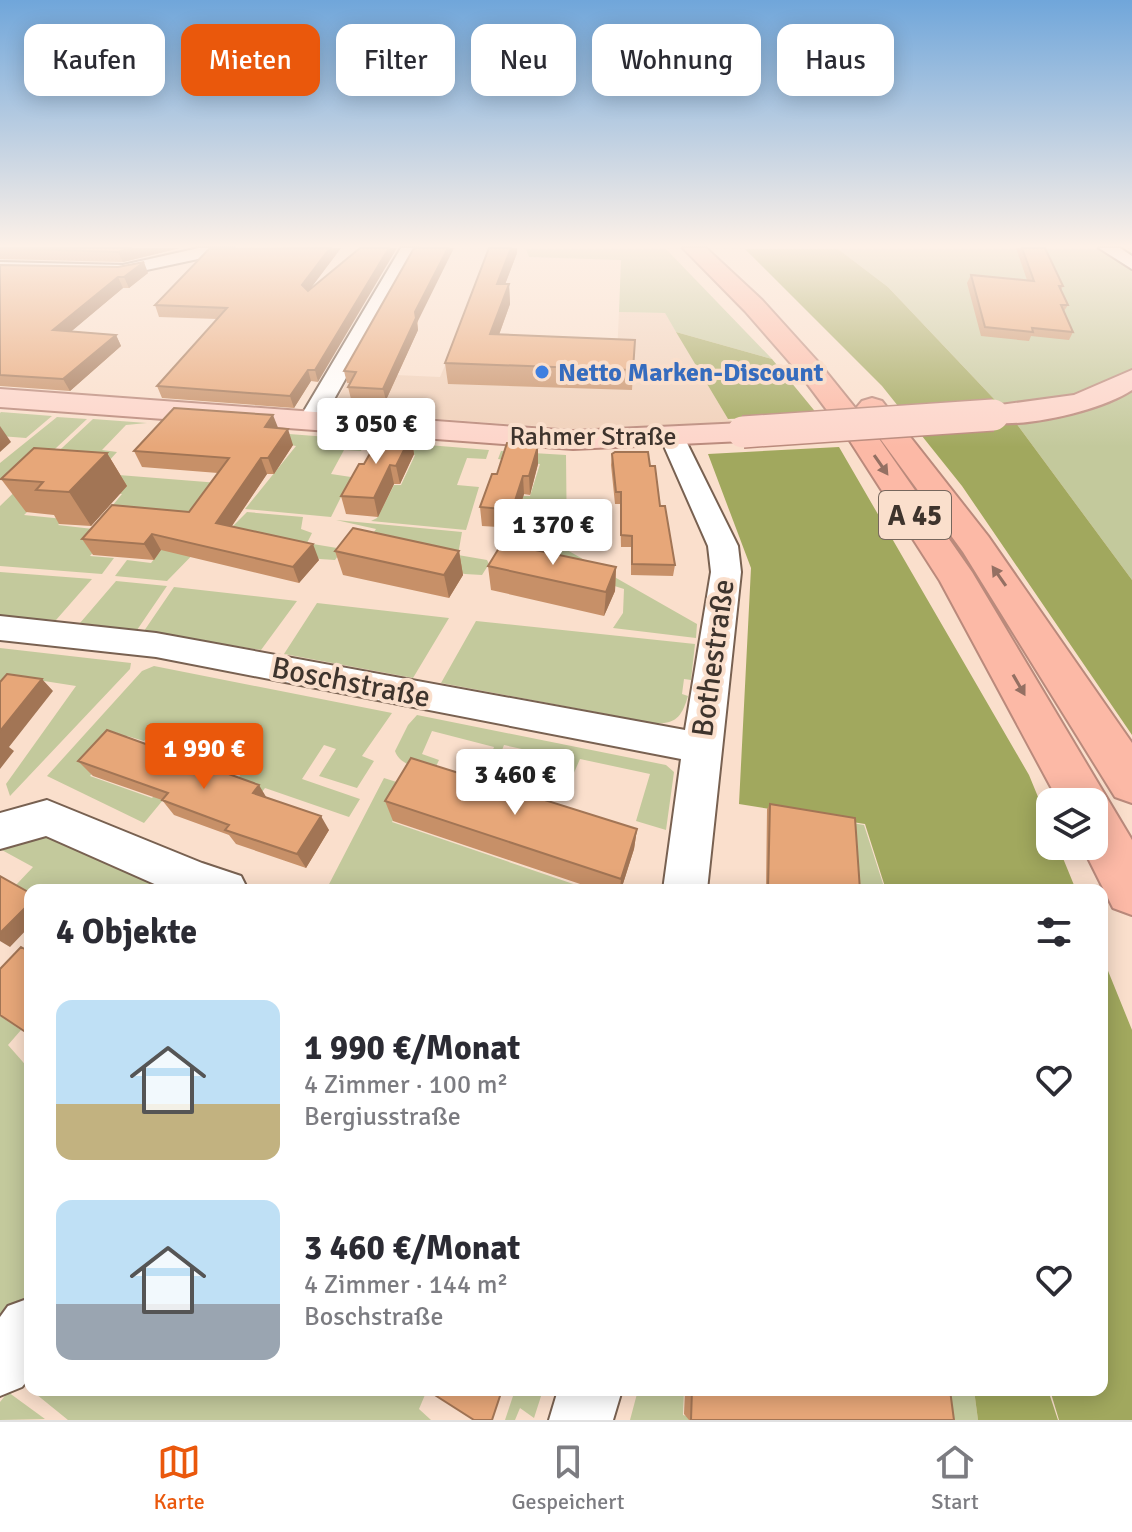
<!DOCTYPE html>
<html lang="de">
<meta charset="utf-8">
<style>
body{margin:0;font-family:Signika,sans-serif;background:#f2f2f3;color:#2b2b33;height:100vh;display:flex;flex-direction:column;font-size:30px;white-space:nowrap}
*{box-sizing:border-box;margin:0}
p{font-size:26px;color:#7c7c81}
.icon{flex:none;width:44px;height:44px;fill:none;stroke:currentColor;stroke-width:2;stroke-linecap:round;stroke-linejoin:round}
.map{position:relative;flex:1;overflow:hidden}
.panel{position:absolute;left:24px;top:884px;width:1084px;height:512px;display:flex;flex-direction:column;background:#fff;border-radius:16px;box-shadow:0 4px 20px #0003}
.panel>*{flex:none}
.banner{position:absolute;left:24px;top:24px;width:1084px;height:72px;display:flex;gap:16px}
.buttons{position:absolute;left:1036px;top:788px;display:grid;gap:16px}
.buttons a{display:grid;place-items:center;width:72px;height:72px;border-radius:16px;background:#fff;box-shadow:0 4px 20px #0003;font-size:40px}
.price{position:absolute;translate:-50% -68px;padding:0 18px;border-radius:8px;background:#fff;color:#222;font-size:26px;line-height:52px;filter:drop-shadow(0 2px 4px #0008)}
.price::after{content:'';position:absolute;left:50%;top:48px;width:24px;height:18px;margin-left:-12px;background:inherit;clip-path:polygon(0 0,100% 0,50% 100%)}
.price.selected{background:#ea580c;color:#fff}
ul{padding:0;list-style:none}
li{display:flex;align-items:center;gap:24px;height:200px;padding:0 32px}
li span{display:grid;place-items:center;flex:none;width:224px;height:160px;border-radius:16px;color:#555}
li>.icon{margin-inline-start:auto}
span .icon{width:96px;height:96px;fill:#fffc;stroke-width:1}
li b{font-size:34px}
h2{display:flex;justify-content:space-between;align-items:center;height:96px;padding:0 32px;font-size:34px}
.pill{padding:0 28px;border-radius:16px;background:#fff;box-shadow:0 4px 20px #0003;font-size:28px;line-height:72px}
.pill.selected{background:#ea580c;color:#fff}
.tabs{display:flex;justify-content:space-around;align-items:center;height:112px;border-top:2px solid #e1e1e2;background:#fff;font-size:22px;color:#7c7c81}
.tabs a{display:grid;justify-items:center;gap:4px}
.tabs .selected{color:#ea580c}
.map>svg:first-child{display:block}
.built{fill:#f0d0b9}
.green{fill:#c3c99c}
.forest{fill:#a1a85e}
.lines{fill:none;stroke-linecap:round;stroke-linejoin:round}
.minor-casing{stroke:#786151;stroke-width:4}
.major-casing{stroke:#ba8a7c;stroke-width:4}
.highway-casing{stroke:#ba8a7c;stroke-width:4}
.minor{fill:#fff;fill-rule:evenodd}
.major{fill:#fdd5ca;fill-rule:evenodd}
.highway{fill:#fcb9a6;fill-rule:evenodd}
.major-bridge-casing{stroke:#ba8a7c;stroke-width:34;stroke-linecap:butt}
.major-bridge{stroke:#fdd5ca;stroke-width:31}
.wall{fill:#c79068}
.shaded-wall{fill:#a27555}
.building{fill:#e7a779;stroke:#a27555;stroke-width:2}
.oneway{fill:#947063}
.shop-dot{fill:#3f7fe0;stroke:#fadfcc;stroke-width:3}
.labels{text-anchor:middle;stroke-width:8;stroke-linejoin:round;paint-order:stroke}
.far-shop-label{font-size:26px;font-weight:bold;fill:#366cbe;stroke:#fadfcc;text-anchor:start}
.far-street-label{font-size:26px;fill:#3e342d;stroke:#fadfcc}
.shield{fill:#fadfcc;stroke:#76675d;stroke-width:2}
.shield-label{font-size:28px;font-weight:bold;fill:#3e342d}
.street-label{font-size:30px;fill:#3e342d;stroke:#fadfcc}
</style>
<div class="map">
<svg width="1132" height="1420" viewBox="0 0 1132 1420">
<rect width="100%" height="100%" fill="#fadfcc"/>
<!-- built -->
<path class="built" d="M619 312 665 313 728 419 735 422 575 429 331 411 352 373 440 377 450 354H617Z"/>
<!-- green -->
<path class="green" d="M526 249H666L772 359 676 332 665 313 619 312 621 260 529 257Z
M838 249H1107L1132 264V580L1013 419 888 287Z
M0 413 1 412 52 416 26 438 0 436Z
M57 417 87 419 25 477 0 479V463Z
M93 419 147 423 126 425 102 450 117 452 99 472 32 476Z
M263 432 367 440 361 451 344 450 331 474 351 477 331 517 245 509 296 446 285 444Z
M379 441 489 450 486 459 467 458 457 485 479 487 466 530 371 521 377 518 394 485H401L415 455 404 453Z
M501 451 566 455 567 550 697 624 696 638 613 628 623 613 624 589 510 553 513 539 507 537 508 529H514L522 496H530L540 464 498 459Z
M106 474 219 483 209 538 167 581 115 576 127 560 151 563 180 526 121 520 90 556 114 558 102 574 0 566V506L28 479H60L24 515 64 519 58 525 93 529 122 494 97 491Z
M247 512 303 517 301 529 312 533 307 543 343 549 335 560 320 559 221 538Z
M336 520 462 532 458 555 487 560 489 564 482 575 465 574 360 552 376 529Z
M0 572 92 579 56 620 0 617Z
M116 581 167 586 137 630 80 623Z
M174 587 297 601 261 650 144 631Z
M317 603 449 618 413 678 284 654Z
M476 621 695 644 691 680 684 679 682 694 688 696C682 716 676 725 654 723L441 683Z
M0 648 131 663 130 669 10 796 6 784 76 686 25 678 0 711Z
M154 666 392 713 362 756 374 761 357 788 319 776 336 749 324 745 302 779 360 799 349 817 265 788 259 796 233 786 245 768 148 737 144 741 127 736 90 776 152 798 188 758 196 760 144 823 47 776 142 671Z
M417 715 666 765 674 772 666 830 636 821 650 774 580 759 563 798 558 797 568 759 504 745 492 776 484 774 494 747 432 731 422 754 439 760 433 773C420 768 400 766 395 751L408 725Z
M384 778 412 787 392 822 591 890H326Z
M852 823 864 825 885 890H857Z
M36 827 178 890H30V893L16 885 33 867 0 849Z
M0 1016 21 1030 8 1045 30 1070V1296L13 1318H4L0 1314Z
M31 1390H427L419 1409 431 1420H68Z
M515 1390H543L534 1418 520 1408 515 1420H505Z
M638 1390H684L683 1415 702 1420H630Z
M930 1390H974L978 1420H934Z
M8 1392 45 1419 0 1420V1402Z"/>
<!-- forest -->
<path class="forest" d="M745 249H838L888 287 1013 419 1132 580V735L962 486 882 386Z
M676 332 772 359 818 415 728 419Z
M839 447 1029 775 1050 826V846H1058L1076 890H886L865 824 739 804 751 568 708 454Z
M1102 956 1132 1030V1420H1059L1050 1390H1102Z
M974 1390H1048L1058 1420H978Z"/>
<g class="lines">
<defs>
<path id="minor" d="M199 248H234L226 253 123 275 0 272V262L123 265Z
M401 248H418L322 421 319 426H301L298 421Z
M1099 248H1120L1132 256V269Z
M672 430 681 432 684 437 738 546 741 572 707 890H663L681 759 156 657 0 640V616L156 633 685 730 711 572 708 546 660 437 663 432Z
M47 800 202 863 241 876 248 890H168L46 836 0 849V813Z
M30 1298V1377L22 1387 0 1396V1317L8 1306Z
M558 1390H622L613 1420H549Z"/>
<path id="major" d="M1132 370V390C1100 411 1020 430 983 421L978 415 983 409 993 406 1074 395Z
M0 389 573 431 743 423 754 426 758 432 754 438 743 441 573 449 0 407Z"/>
<path id="highway" d="M683 248H706L762 300 819 363 873 430 972 572 1132 840V915L1113 908 1082 846H1094V802H1059L940 581 850 441 800 374 745 311Z
M872 398 882 401 988 536 1132 743V803L1115 797 963 552 857 407 862 401Z"/>
</defs>
<!-- minor casing -->
<use href="#minor" class="minor-casing"/>
<!-- major casing -->
<use href="#major" class="major-casing"/>
<!-- highway casing -->
<use href="#highway" class="highway-casing"/>
<!-- minor -->
<use href="#minor" class="minor"/>
<!-- major -->
<use href="#major" class="major"/>
<!-- highway -->
<use href="#highway" class="highway"/>
<defs>
<path id="major-bridge" d="M743 432 993 415"/>
</defs>
<!-- major-bridge casing -->
<use href="#major-bridge" class="major-bridge-casing"/>
<!-- major-bridge -->
<use href="#major-bridge" class="major-bridge"/>
</g>
<!-- wall -->
<path class="wall" d="M0 248H180L123 262 0 259Z
M341 248 309 290 318 382 311 381 294 408 162 398 157 386 217 319 159 317 155 305 209 249Z
M414 248 418 330 386 400 351 399 348 387 350 383H347L344 371Z
M489 248H517V253L505 284H509L510 304 499 335 635 340 632 390 448 384 445 363Z
M1016 248H1045L1063 286 1061 290 1068 305 1064 311 1073 332 1069 340 1031 336 1029 341 981 336 967 283 971 275 1027 280Z
M0 265 148 273 129 288H123L71 331 116 335 121 346 70 391 0 386Z
M278 428 293 445 274 474H267L232 526 319 560 299 583 161 550 154 560 93 555 82 539 189 512 218 473 142 467 134 451Z
M411 436 414 454 400 484H394L378 517 346 514 341 496 364 464Z
M538 446V464L530 495 524 494 513 528 482 526 480 507 497 474Z
M107 453 127 486 91 526 59 524 54 515 26 512 1 479Z
M612 454 650 466 675 565 673 576 631 575V547H621L620 504H615L611 465Z
M335 551H459L463 575 449 598 343 575Z
M488 566 616 567 615 591 604 616 491 590Z
M78 761 267 798 329 830 306 868 236 844 229 835 174 815 162 800 93 776Z
M385 801 637 829 634 849 621 890H598L393 821Z
M770 804 860 890H766L767 809Z
M685 1390H950L954 1420H689L684 1414Z"/>
<!-- shaded-wall -->
<path class="shaded-wall" d="M132 248H180L123 262 118 252Z
M330 248H341L305 296 302 285Z
M389 248H397L318 382 315 370Z
M448 248H454L417 323 415 312Z
M511 248H517V253L498 303 497 284Z
M144 262 148 273 129 288 124 277Z
M118 277 123 288 60 341 53 330Z
M509 284 510 304 492 354 490 334Z
M416 318 418 330 386 400 383 389Z
M116 335 121 346 70 391 63 379Z
M308 370 311 381 294 408 290 396Z
M273 415 279 430 265 427Z
M0 426 11 442 0 452Z
M288 429 293 445 274 474 268 458Z
M411 436 414 454 400 484 396 466Z
M538 446V464L530 495 529 476Z
M107 453 127 486 91 526 69 492Z
M261 458 267 474 223 539 216 523Z
M390 465 394 484 378 517 374 498Z
M523 476 524 494 513 528 512 510Z
M152 534 161 550 154 560 144 544Z
M313 544 319 560 299 583 293 567Z
M459 551 463 575 449 598 444 575Z
M616 567 615 591 604 616 606 592Z
M42 679 53 691 9 747 14 751 0 769V731Z
M259 785 268 800 253 793Z
M321 816 329 830 306 868 297 854Z
M637 829 634 849 621 890H620L621 879Z
M30 903V926L10 947 0 941V933Z"/>
<!-- building -->
<path class="building" d="M0 248H132L118 252Z
M330 248 302 285 308 291 360 248H389L315 370H308L290 396 157 386 227 308 155 305 209 249Z
M414 248H448L415 312 416 318 383 389 348 387 356 372 344 371Z
M489 248H511L497 284H509L490 334 635 340 633 370 445 363Z
M1022 248H1045L1063 286H1059L1068 305H1061L1073 332 1032 328 1033 332 985 327 971 275 1034 281Z
M144 262 124 277H118L53 330 116 335 63 379 0 375V265L118 267Z
M174 408 273 415 265 427 288 429 268 458H261L216 523 313 544 293 567 152 534 144 544 82 539 112 505 189 512 229 458 134 451Z
M381 434 411 436 396 466 390 465 374 498 341 496 359 464H364Z
M507 443 538 446 529 476H523L512 510 480 507 492 474H497Z
M34 448 107 453 69 492 36 490 43 482 1 479Z
M615 452H648L650 466H655L660 506H665L675 565 632 564V536L621 535V492H616L612 454Z
M353 528 459 551 444 575 335 551Z
M502 543 616 567 606 592 488 566Z
M7 674 42 679 0 731V682Z
M107 730 259 785 253 793 321 816 297 854 225 830 229 825 162 800 168 793 78 761Z
M411 758 637 829 621 879 385 801Z
M770 804 855 818 860 890 768 889Z
M0 876 30 893V903L0 933Z
M21 947 30 952V1035L0 1015V969Z
M427 1390H502L492 1420H474Z
M692 1390H950L954 1420H691Z"/>
<!-- one-way arrows -->
<defs><path id="oneway-solid" d="M-6-.8H1V-3.2L6.5 0L1 3.2V.8H-6Z" transform="scale(2)"/></defs>
<g class="oneway">
<use href="#oneway-solid" transform="translate(881 465) rotate(55)"/>
<use href="#oneway-solid" transform="translate(999 576) rotate(-125)"/>
<use href="#oneway-solid" transform="translate(1019 685) rotate(60)"/>
</g>
<!-- sky -->
<linearGradient id="sky" x2="0" y2="1"><stop stop-color="#70a6da"/><stop offset="0.55" stop-color="#fdf1e8"/><stop offset="1" stop-color="#fdf1e8" stop-opacity="0"/></linearGradient>
<rect width="1132" height="447" fill="url(#sky)"/>
<!-- markers -->
<circle class="shop-dot" cx="542" cy="372" r="8"/>
<g class="labels">
<!-- far-shop labels -->
<g class="far-shop-label">
<text x="558" y="381">Netto Marken-Discount</text>
</g>
<!-- far-street labels -->
<g class="far-street-label">
<text x="593" y="445">Rahmer Straße</text>
</g>
<!-- shield labels -->
<rect class="shield" x="879" y="491" width="72" height="48" rx="6"/>
<g class="shield-label">
<text x="915" y="525">A 45</text>
</g>
<!-- street labels -->
<g class="street-label">
<text transform="translate(713 658) rotate(-82)" y="10">Bothestraße</text>
<text transform="translate(351 682) rotate(11)" y="10">Boschstraße</text>
</g>
</g>
</svg>
<div class="buttons">
<a><svg class="icon" aria-label="layers" viewBox="0 0 24 24"><path d="M12 4l9 5-9 5-9-5zM3 14l9 5 9-5"/></svg></a>
</div>
<b class="price" style="left:376px;top:466px">3 050 €</b>
<b class="price" style="left:553px;top:567px">1 370 €</b>
<b class="price selected" style="left:204px;top:791px">1 990 €</b>
<b class="price" style="left:515px;top:817px">3 460 €</b>
<div class="banner">
<a class="pill">Kaufen</a>
<a class="pill selected">Mieten</a>
<a class="pill">Filter</a>
<a class="pill">Neu</a>
<a class="pill">Wohnung</a>
<a class="pill">Haus</a>
</div>
<section class="panel">
<h2>4 Objekte<svg class="icon" aria-label="filters" viewBox="0 0 24 24"><path d="M4 7h16M4 17h16"/><circle cx="9" cy="7" r="2"/><circle cx="15" cy="17" r="2"/></svg></h2>
<ul>
<li><span style="background:linear-gradient(#bfe0f5 65%,#c2b280 0)"><svg class="icon" aria-label="home" viewBox="0 0 24 24"><path d="M3 11l9-7 9 7M6 9v11h12V9"/></svg></span><div><b>1 990 €/Monat</b><p>4 Zimmer · 100 m²</p><p>Bergiusstraße</p></div><svg class="icon" aria-label="heart" viewBox="0 0 24 24"><path d="M12 20l-8-8c-3-5 5-10 8-4 3-6 11-1 8 4z"/></svg></li>
<li><span style="background:linear-gradient(#bfe0f5 65%,#9aa5b1 0)"><svg class="icon" aria-label="home" viewBox="0 0 24 24"><path d="M3 11l9-7 9 7M6 9v11h12V9"/></svg></span><div><b>3 460 €/Monat</b><p>4 Zimmer · 144 m²</p><p>Boschstraße</p></div><svg class="icon" aria-label="heart" viewBox="0 0 24 24"><path d="M12 20l-8-8c-3-5 5-10 8-4 3-6 11-1 8 4z"/></svg></li>
</ul>
</section>
</div>
<nav class="tabs">
<a class="selected"><svg class="icon" aria-label="map" viewBox="0 0 24 24"><path d="M3 6l6-2 6 2 6-2v14l-6 2-6-2-6 2zM9 4v14M15 6v14"/></svg>Karte</a>
<a><svg class="icon" aria-label="saved" viewBox="0 0 24 24"><path d="M7 4h10v16l-5-4-5 4z"/></svg>Gespeichert</a>
<a><svg class="icon" aria-label="home" viewBox="0 0 24 24"><path d="M3 11l9-7 9 7M6 9v11h12V9"/></svg>Start</a>
</nav>
